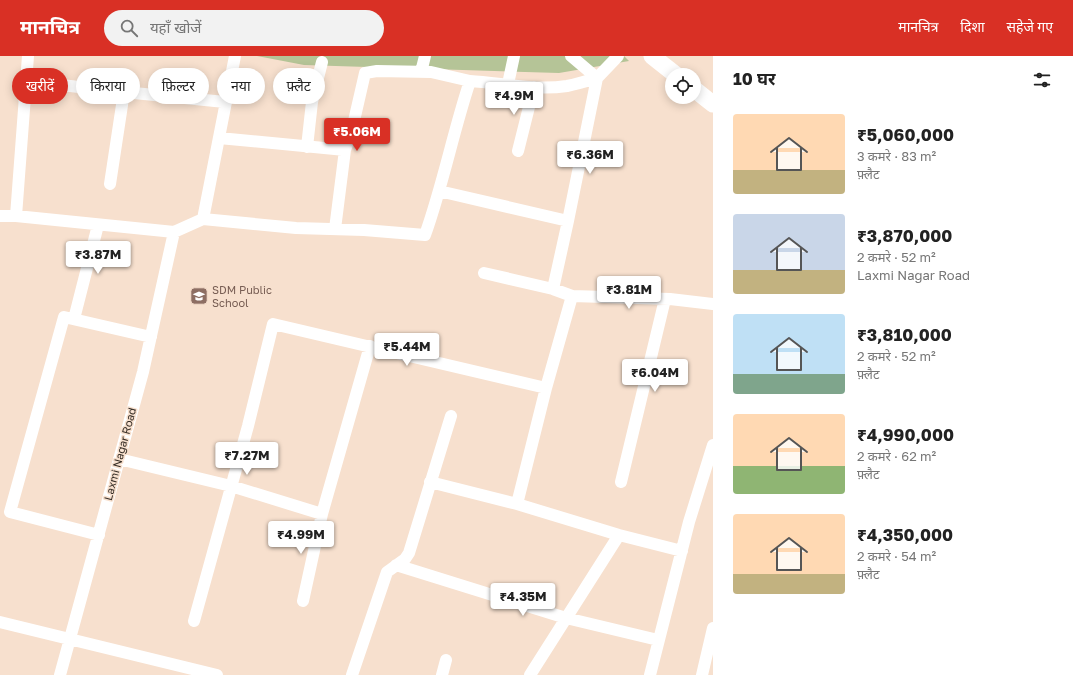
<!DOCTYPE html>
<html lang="hi">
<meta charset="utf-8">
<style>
body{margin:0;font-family:"Golos Text","Noto Sans Devanagari",sans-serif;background:#f2f2f2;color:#222;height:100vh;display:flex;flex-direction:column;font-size:15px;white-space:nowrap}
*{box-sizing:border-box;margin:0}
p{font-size:13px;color:#767676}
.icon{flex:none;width:22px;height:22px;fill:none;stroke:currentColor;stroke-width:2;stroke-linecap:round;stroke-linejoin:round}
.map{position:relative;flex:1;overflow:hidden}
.panel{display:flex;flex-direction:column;background:#fff;width:360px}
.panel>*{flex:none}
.top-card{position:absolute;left:12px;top:12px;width:380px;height:36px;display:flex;gap:8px}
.tools{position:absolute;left:665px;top:12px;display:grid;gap:8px}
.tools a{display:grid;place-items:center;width:36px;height:36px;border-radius:50%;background:#fff;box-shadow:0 2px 10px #0003;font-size:20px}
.price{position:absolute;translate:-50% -34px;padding:0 9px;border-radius:4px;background:#fff;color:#222;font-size:13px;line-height:26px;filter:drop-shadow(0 1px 2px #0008)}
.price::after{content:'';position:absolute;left:50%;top:24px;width:12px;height:9px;margin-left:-6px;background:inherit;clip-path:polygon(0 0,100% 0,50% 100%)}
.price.selected{background:#d93025;color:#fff}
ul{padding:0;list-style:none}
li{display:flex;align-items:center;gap:12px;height:100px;padding:0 20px}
li span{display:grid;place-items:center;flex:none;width:112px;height:80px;border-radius:4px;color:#555}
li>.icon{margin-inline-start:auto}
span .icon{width:48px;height:48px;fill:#fffc;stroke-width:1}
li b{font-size:17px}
h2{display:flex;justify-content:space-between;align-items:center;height:48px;padding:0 20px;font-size:17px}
.tag{padding:0 14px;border-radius:18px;background:#fff;box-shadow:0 2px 10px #0003;font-size:14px;line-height:36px}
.tag.selected{background:#d93025;color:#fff}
header{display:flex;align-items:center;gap:24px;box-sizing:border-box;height:56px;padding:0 20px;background:#d93025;color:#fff}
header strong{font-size:19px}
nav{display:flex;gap:22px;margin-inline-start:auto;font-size:14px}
.search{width:280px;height:36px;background:#f2f2f2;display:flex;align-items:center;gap:10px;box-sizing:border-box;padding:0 14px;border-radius:22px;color:#767676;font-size:15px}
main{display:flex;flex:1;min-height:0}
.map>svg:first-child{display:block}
.green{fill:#b5c497}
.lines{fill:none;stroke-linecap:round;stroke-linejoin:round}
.street{stroke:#fff;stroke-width:12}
.secondary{stroke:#fff;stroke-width:17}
.labels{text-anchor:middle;stroke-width:3;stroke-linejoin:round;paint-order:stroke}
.education-label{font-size:11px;fill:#785e54;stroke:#f7e0ce;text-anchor:start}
.street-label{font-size:11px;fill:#352d26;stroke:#f7e0ce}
</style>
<header>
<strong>मानचित्र</strong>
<div class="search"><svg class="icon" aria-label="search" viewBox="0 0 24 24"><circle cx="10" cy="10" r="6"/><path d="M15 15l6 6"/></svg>यहाँ खोजें</div>
<nav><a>मानचित्र</a><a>दिशा</a><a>सहेजे गए</a></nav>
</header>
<main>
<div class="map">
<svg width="713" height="619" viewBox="0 0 713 619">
<rect width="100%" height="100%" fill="#f7e0ce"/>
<!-- green -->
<path class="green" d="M257 0H624L629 5 559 17 304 9Z"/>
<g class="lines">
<!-- street -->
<path class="street" d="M28 0 16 160 174 176 203 163 296 172 364 174 425 179C443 129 453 76 470 25 502 27 535 35 567 30 577 28 587 25 597 22
M571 0 597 22
M421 16 425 0
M25 25 124 36 225 46
M508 28 514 0
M219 82 345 94
M307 91 312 46 322 6
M518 95 534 31
M110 128 124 36
M439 135 568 165
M0 160H16
M203 163 235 0
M335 173 345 94 351 78 365 17 377 15 431 16 470 25
M484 217 553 233 572 240 670 243 713 248
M553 233 568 165 597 22 618 0
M74 263 98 169
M119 403 231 430 322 458 370 290
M430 426 517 448 619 479 682 495
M621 426 665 243
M517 448 546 332 572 240
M99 479 10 456 64 261 151 281
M396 509 566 562 658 584
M303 545 322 458
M194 565 248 370 273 268 546 332
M0 566 217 619
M60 619 143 316 174 176
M352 619 387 516 405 503 409 497 451 360
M442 619 446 604
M530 619 619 479
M650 619 689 466 713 389
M702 619 713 572"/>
<!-- secondary -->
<path class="secondary" d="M652 0 676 19
M694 33 713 48"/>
</g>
<!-- icons -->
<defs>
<symbol id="school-square" viewBox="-11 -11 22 22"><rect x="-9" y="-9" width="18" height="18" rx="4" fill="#8d6e63" stroke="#f7e0ce"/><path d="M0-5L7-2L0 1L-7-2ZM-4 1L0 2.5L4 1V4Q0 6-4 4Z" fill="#fff"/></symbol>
</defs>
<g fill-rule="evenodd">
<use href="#school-square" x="189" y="230" width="20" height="20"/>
</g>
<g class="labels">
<!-- education labels -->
<g class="education-label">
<text x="212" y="238">SDM Public<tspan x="212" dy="13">School</tspan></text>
</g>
<!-- street labels -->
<g class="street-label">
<text transform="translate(120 398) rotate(-75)" y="4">Laxmi Nagar Road</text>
</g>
</g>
</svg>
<div class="tools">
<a><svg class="icon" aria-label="locate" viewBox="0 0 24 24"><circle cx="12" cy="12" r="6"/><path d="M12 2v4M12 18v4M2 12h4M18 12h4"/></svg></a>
</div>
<b class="price" style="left:514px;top:60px">₹4.9M</b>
<b class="price selected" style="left:357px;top:96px">₹5.06M</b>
<b class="price" style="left:590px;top:119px">₹6.36M</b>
<b class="price" style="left:98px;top:219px">₹3.87M</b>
<b class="price" style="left:629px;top:254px">₹3.81M</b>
<b class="price" style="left:407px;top:311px">₹5.44M</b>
<b class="price" style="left:655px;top:337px">₹6.04M</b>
<b class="price" style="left:247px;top:420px">₹7.27M</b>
<b class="price" style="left:301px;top:499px">₹4.99M</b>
<b class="price" style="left:523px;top:561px">₹4.35M</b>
<div class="top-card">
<a class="tag selected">खरीदें</a>
<a class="tag">किराया</a>
<a class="tag">फ़िल्टर</a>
<a class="tag">नया</a>
<a class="tag">फ़्लैट</a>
</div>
</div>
<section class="panel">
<h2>10 घर<svg class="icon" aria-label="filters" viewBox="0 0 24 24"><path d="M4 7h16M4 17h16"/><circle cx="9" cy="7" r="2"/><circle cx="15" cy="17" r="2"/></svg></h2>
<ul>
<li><span style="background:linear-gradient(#ffd9b3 70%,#c2b280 0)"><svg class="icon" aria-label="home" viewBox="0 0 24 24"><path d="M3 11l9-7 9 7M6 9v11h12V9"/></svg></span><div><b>₹5,060,000</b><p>3 कमरे · 83 m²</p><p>फ़्लैट</p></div></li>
<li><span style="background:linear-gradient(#c9d6e8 70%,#c2b280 0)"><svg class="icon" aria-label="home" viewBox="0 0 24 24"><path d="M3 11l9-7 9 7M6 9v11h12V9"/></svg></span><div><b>₹3,870,000</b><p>2 कमरे · 52 m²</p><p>Laxmi Nagar Road</p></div></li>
<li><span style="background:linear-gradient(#bfe0f5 75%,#7fa58c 0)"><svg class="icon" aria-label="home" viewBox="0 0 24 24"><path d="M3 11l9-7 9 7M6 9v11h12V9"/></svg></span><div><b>₹3,810,000</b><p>2 कमरे · 52 m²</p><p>फ़्लैट</p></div></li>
<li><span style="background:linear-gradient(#ffd9b3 65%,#8fb573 0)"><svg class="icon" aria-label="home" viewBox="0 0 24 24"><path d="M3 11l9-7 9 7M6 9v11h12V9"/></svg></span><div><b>₹4,990,000</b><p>2 कमरे · 62 m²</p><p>फ़्लैट</p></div></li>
<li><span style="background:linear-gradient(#ffd9b3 75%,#c2b280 0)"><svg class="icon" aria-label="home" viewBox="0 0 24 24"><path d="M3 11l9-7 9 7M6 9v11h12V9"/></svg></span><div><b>₹4,350,000</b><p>2 कमरे · 54 m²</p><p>फ़्लैट</p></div></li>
</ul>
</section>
</main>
